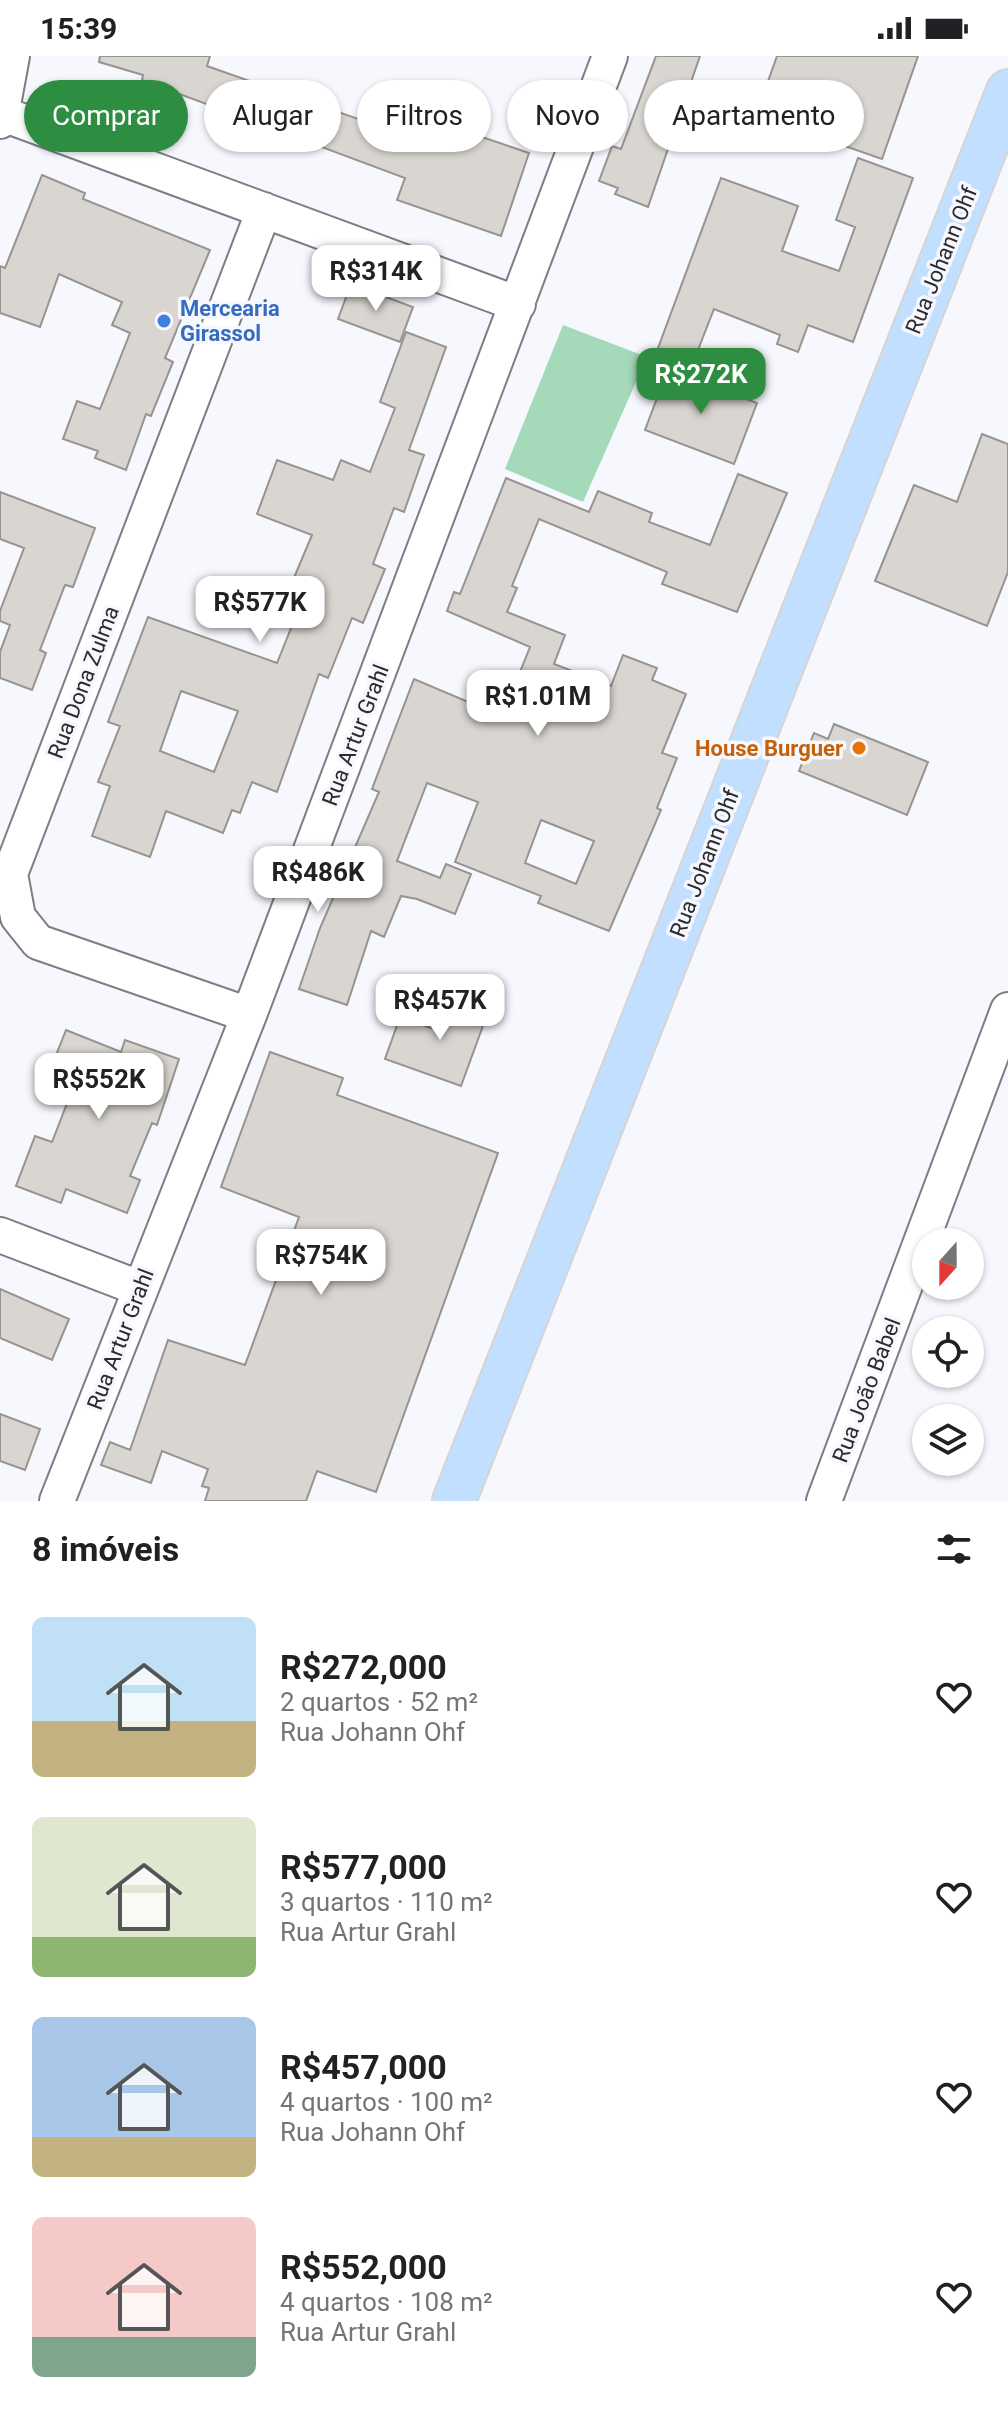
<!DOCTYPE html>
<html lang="pt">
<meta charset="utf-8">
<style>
body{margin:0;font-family:Roboto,sans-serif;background:#f6f6f6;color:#202124;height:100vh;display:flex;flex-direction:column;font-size:30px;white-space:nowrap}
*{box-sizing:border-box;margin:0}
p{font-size:26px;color:#757577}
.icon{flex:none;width:44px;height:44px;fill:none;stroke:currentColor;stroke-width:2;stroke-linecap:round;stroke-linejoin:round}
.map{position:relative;height:1445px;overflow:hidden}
.side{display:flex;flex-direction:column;background:#fff;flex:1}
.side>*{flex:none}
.top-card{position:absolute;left:24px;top:24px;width:960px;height:72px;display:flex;gap:16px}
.needle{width:52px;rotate:201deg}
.controls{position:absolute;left:912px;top:1172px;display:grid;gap:16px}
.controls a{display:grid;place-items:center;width:72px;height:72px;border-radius:50%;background:#fff;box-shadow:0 2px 6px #0004;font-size:40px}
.price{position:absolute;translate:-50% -68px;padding:0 18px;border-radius:16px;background:#fff;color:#222;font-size:26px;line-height:52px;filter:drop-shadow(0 2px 4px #0008)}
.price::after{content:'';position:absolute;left:50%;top:48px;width:24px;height:18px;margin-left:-12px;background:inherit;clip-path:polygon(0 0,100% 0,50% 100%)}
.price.on{background:#2d8e42;color:#fff}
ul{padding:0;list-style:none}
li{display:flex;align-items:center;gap:24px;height:200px;padding:0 32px}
li span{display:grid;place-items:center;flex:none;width:224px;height:160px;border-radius:12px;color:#555}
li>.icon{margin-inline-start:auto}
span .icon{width:96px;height:96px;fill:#fffc;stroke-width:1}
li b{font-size:34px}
h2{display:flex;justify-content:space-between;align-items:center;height:96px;padding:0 32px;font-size:34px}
.tag{padding:0 28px;border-radius:36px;background:#fff;box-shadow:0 2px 6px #0004;font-size:28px;line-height:72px}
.tag.on{background:#2d8e42;color:#fff}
.status{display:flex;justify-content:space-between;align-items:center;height:56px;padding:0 40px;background:#fff;direction:ltr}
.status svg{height:22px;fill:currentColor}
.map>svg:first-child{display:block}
.green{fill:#a4daba}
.building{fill:#d9d5d0;stroke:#97938f;stroke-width:2;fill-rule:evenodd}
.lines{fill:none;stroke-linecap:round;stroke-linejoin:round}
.minor-casing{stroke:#7d7e83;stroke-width:38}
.major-casing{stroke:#d5d5d5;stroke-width:46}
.minor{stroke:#fff;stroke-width:34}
.major{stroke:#c3dfff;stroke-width:42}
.shop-dot{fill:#3f7fe0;stroke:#f7f8fe;stroke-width:3}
.food-dot{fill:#e8710a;stroke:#f7f8fe;stroke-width:3}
.labels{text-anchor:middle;stroke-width:7;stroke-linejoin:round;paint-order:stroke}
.street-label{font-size:22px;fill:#2c2c2e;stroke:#f7f8fe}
.shop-label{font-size:22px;font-weight:bold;fill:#366cbe;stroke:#f7f8fe;text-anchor:start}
.food-label{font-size:22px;font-weight:bold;fill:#c56008;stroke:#f7f8fe;text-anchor:end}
</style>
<div class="status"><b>15:39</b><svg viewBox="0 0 49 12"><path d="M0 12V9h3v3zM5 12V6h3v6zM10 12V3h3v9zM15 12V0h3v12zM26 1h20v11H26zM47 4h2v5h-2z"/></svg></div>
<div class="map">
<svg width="1008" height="1445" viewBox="0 0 1008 1445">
<rect width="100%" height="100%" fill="#f7f8fe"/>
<!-- green -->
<path class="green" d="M563 269 647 301 583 446 505 413Z"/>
<!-- building -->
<path class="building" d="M100 0H210L207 10 418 84 419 78 454 90 462 64 485 71 482 81 529 97 501 180 397 144 405 122 142 24 143 19 99 6Z
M656 0H700L648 151 615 138 618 132 599 125 612 90 621 93Z
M777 0H918L882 103 756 59Z
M858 102 913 122 853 286 808 269 798 296 777 288 780 279 714 253 689 317 654 303 721 122 798 150 782 195 839 215 855 171 836 164Z
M42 119 85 137 83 143 210 194 165 302 173 306 151 360 146 358 126 414 95 402 98 395 63 383 77 345 100 353 130 277 112 269 122 246 59 218 40 271 0 257V210L5 212Z
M351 228 413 251 400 286 338 263Z
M406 276 446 291 409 394 424 399 404 456 394 452 373 508 385 513 363 567 352 562 328 622 319 618 277 736 252 726 240 757 232 754 223 777 166 755 150 801 92 780 110 730 98 726 120 670 108 666 148 561 277 607 303 542 288 536 312 479 257 458 277 404 333 424 341 404 370 416 395 352 380 346ZM181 635 238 655 214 716 160 695Z
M668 313 757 347 734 408 645 374Z
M982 378 1008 388V516L987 570 875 525 914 429 957 446Z
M738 418 787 437 737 556 662 528 667 516 539 463 512 530 517 532 507 556 565 579 554 608 611 630 623 599 657 612 652 624 686 638 662 697 677 702 657 752 661 754 609 875 538 847 541 840 455 806 478 746 427 727 397 805 440 822 446 808 471 818 455 858 417 843 401 840 384 881 371 875 347 949 299 933 320 872 379 736 372 733 414 623 511 664 528 619 520 616 530 591 447 555 454 536 460 538 506 422 589 456 598 435 652 457 649 466 710 489ZM541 764 594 785 576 828 525 807Z
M0 436 95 472 73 531 65 529 40 594 46 597 32 634 0 622V596L10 569 0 565V555L24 492 0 483Z
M834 668 928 706 907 759 799 715 814 677 828 683Z
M443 940 488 956 461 1030 385 1003 400 961 431 972Z
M66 974 121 996 125 984 179 1003 157 1069 152 1067 130 1120 140 1124 127 1157 66 1133 61 1147 16 1130 35 1080 52 1086 71 1037 45 1027Z
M270 996 343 1022 337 1039 498 1097 376 1436 317 1415 306 1445H205L209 1432 202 1430 208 1413 162 1395 151 1427 101 1409 110 1386 130 1394 168 1284 245 1309 299 1161 221 1131Z
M0 1233 69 1263 52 1304 0 1282Z
M0 1358 40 1373 25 1414 0 1405Z"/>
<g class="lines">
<defs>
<path id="minor" d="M0 57 518 248
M0 65 12 0
M249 959 38 886 18 861 10 818 264 154
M0 1179 139 1232
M57 1445 249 959 610 0
M824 1445 1008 954"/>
<path id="major" d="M454 1445 1008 35"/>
</defs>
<!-- minor casing -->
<use href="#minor" class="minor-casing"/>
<!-- major casing -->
<use href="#major" class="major-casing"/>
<!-- minor -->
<use href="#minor" class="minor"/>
<!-- major -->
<use href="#major" class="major"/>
</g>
<!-- markers -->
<circle class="shop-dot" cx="164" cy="265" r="8"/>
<circle class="food-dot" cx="859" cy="692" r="8"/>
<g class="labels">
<!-- street labels -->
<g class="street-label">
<text transform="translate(941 204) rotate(-68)" y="8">Rua Johann Ohf</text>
<text transform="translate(83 626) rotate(-69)" y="8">Rua Dona Zulma</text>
<text transform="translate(355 679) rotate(-69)" y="8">Rua Artur Grahl</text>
<text transform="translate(704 807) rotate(-69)" y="8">Rua Johann Ohf</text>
<text transform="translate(120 1283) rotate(-69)" y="8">Rua Artur Grahl</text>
<text transform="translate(866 1334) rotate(-69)" y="8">Rua João Babel</text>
</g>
<!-- shop labels -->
<g class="shop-label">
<text x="180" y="260">Mercearia<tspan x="180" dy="25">Girassol</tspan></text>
</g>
<!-- food labels -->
<g class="food-label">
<text x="843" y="700">House Burguer</text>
</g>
</g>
</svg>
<div class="controls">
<a><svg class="needle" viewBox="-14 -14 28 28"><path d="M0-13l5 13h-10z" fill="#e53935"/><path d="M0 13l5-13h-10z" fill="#757577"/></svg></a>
<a><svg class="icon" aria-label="locate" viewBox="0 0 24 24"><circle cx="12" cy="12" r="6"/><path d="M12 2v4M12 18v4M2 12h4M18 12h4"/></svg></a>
<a><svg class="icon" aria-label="layers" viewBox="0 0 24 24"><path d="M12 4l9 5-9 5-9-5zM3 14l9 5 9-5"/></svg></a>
</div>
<b class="price" style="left:376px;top:257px">R$314K</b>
<b class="price on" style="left:701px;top:360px">R$272K</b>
<b class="price" style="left:260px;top:588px">R$577K</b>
<b class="price" style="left:538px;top:682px">R$1.01M</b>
<b class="price" style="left:318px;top:858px">R$486K</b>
<b class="price" style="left:440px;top:986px">R$457K</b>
<b class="price" style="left:99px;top:1065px">R$552K</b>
<b class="price" style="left:321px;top:1241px">R$754K</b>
<div class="top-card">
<a class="tag on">Comprar</a>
<a class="tag">Alugar</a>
<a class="tag">Filtros</a>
<a class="tag">Novo</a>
<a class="tag">Apartamento</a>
</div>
</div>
<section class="side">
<h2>8 imóveis<svg class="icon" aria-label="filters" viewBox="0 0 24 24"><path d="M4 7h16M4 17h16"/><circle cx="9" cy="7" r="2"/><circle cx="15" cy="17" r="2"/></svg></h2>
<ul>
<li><span style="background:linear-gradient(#bfe0f5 65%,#c2b280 0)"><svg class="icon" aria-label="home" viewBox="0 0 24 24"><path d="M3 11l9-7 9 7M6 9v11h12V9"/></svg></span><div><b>R$272,000</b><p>2 quartos · 52 m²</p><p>Rua Johann Ohf</p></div><svg class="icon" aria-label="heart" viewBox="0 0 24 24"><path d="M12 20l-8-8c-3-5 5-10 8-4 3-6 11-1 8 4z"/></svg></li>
<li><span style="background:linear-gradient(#dfe7d0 75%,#8fb573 0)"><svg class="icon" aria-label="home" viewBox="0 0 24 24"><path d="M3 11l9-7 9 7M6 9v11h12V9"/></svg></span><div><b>R$577,000</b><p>3 quartos · 110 m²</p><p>Rua Artur Grahl</p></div><svg class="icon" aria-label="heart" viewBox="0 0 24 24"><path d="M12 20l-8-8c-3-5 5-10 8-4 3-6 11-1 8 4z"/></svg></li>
<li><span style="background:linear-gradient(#a9c7e8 75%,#c2b280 0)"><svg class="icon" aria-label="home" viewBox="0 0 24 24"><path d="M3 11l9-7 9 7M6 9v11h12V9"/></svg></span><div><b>R$457,000</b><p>4 quartos · 100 m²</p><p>Rua Johann Ohf</p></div><svg class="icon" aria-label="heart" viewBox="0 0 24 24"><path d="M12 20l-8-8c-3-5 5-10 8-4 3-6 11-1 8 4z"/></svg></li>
<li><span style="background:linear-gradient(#f6c9c9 75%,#7fa58c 0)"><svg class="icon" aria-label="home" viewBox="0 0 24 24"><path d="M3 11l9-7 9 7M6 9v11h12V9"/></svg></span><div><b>R$552,000</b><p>4 quartos · 108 m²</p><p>Rua Artur Grahl</p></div><svg class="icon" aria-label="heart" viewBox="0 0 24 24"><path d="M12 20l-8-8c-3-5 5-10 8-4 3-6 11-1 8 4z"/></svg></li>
</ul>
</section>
